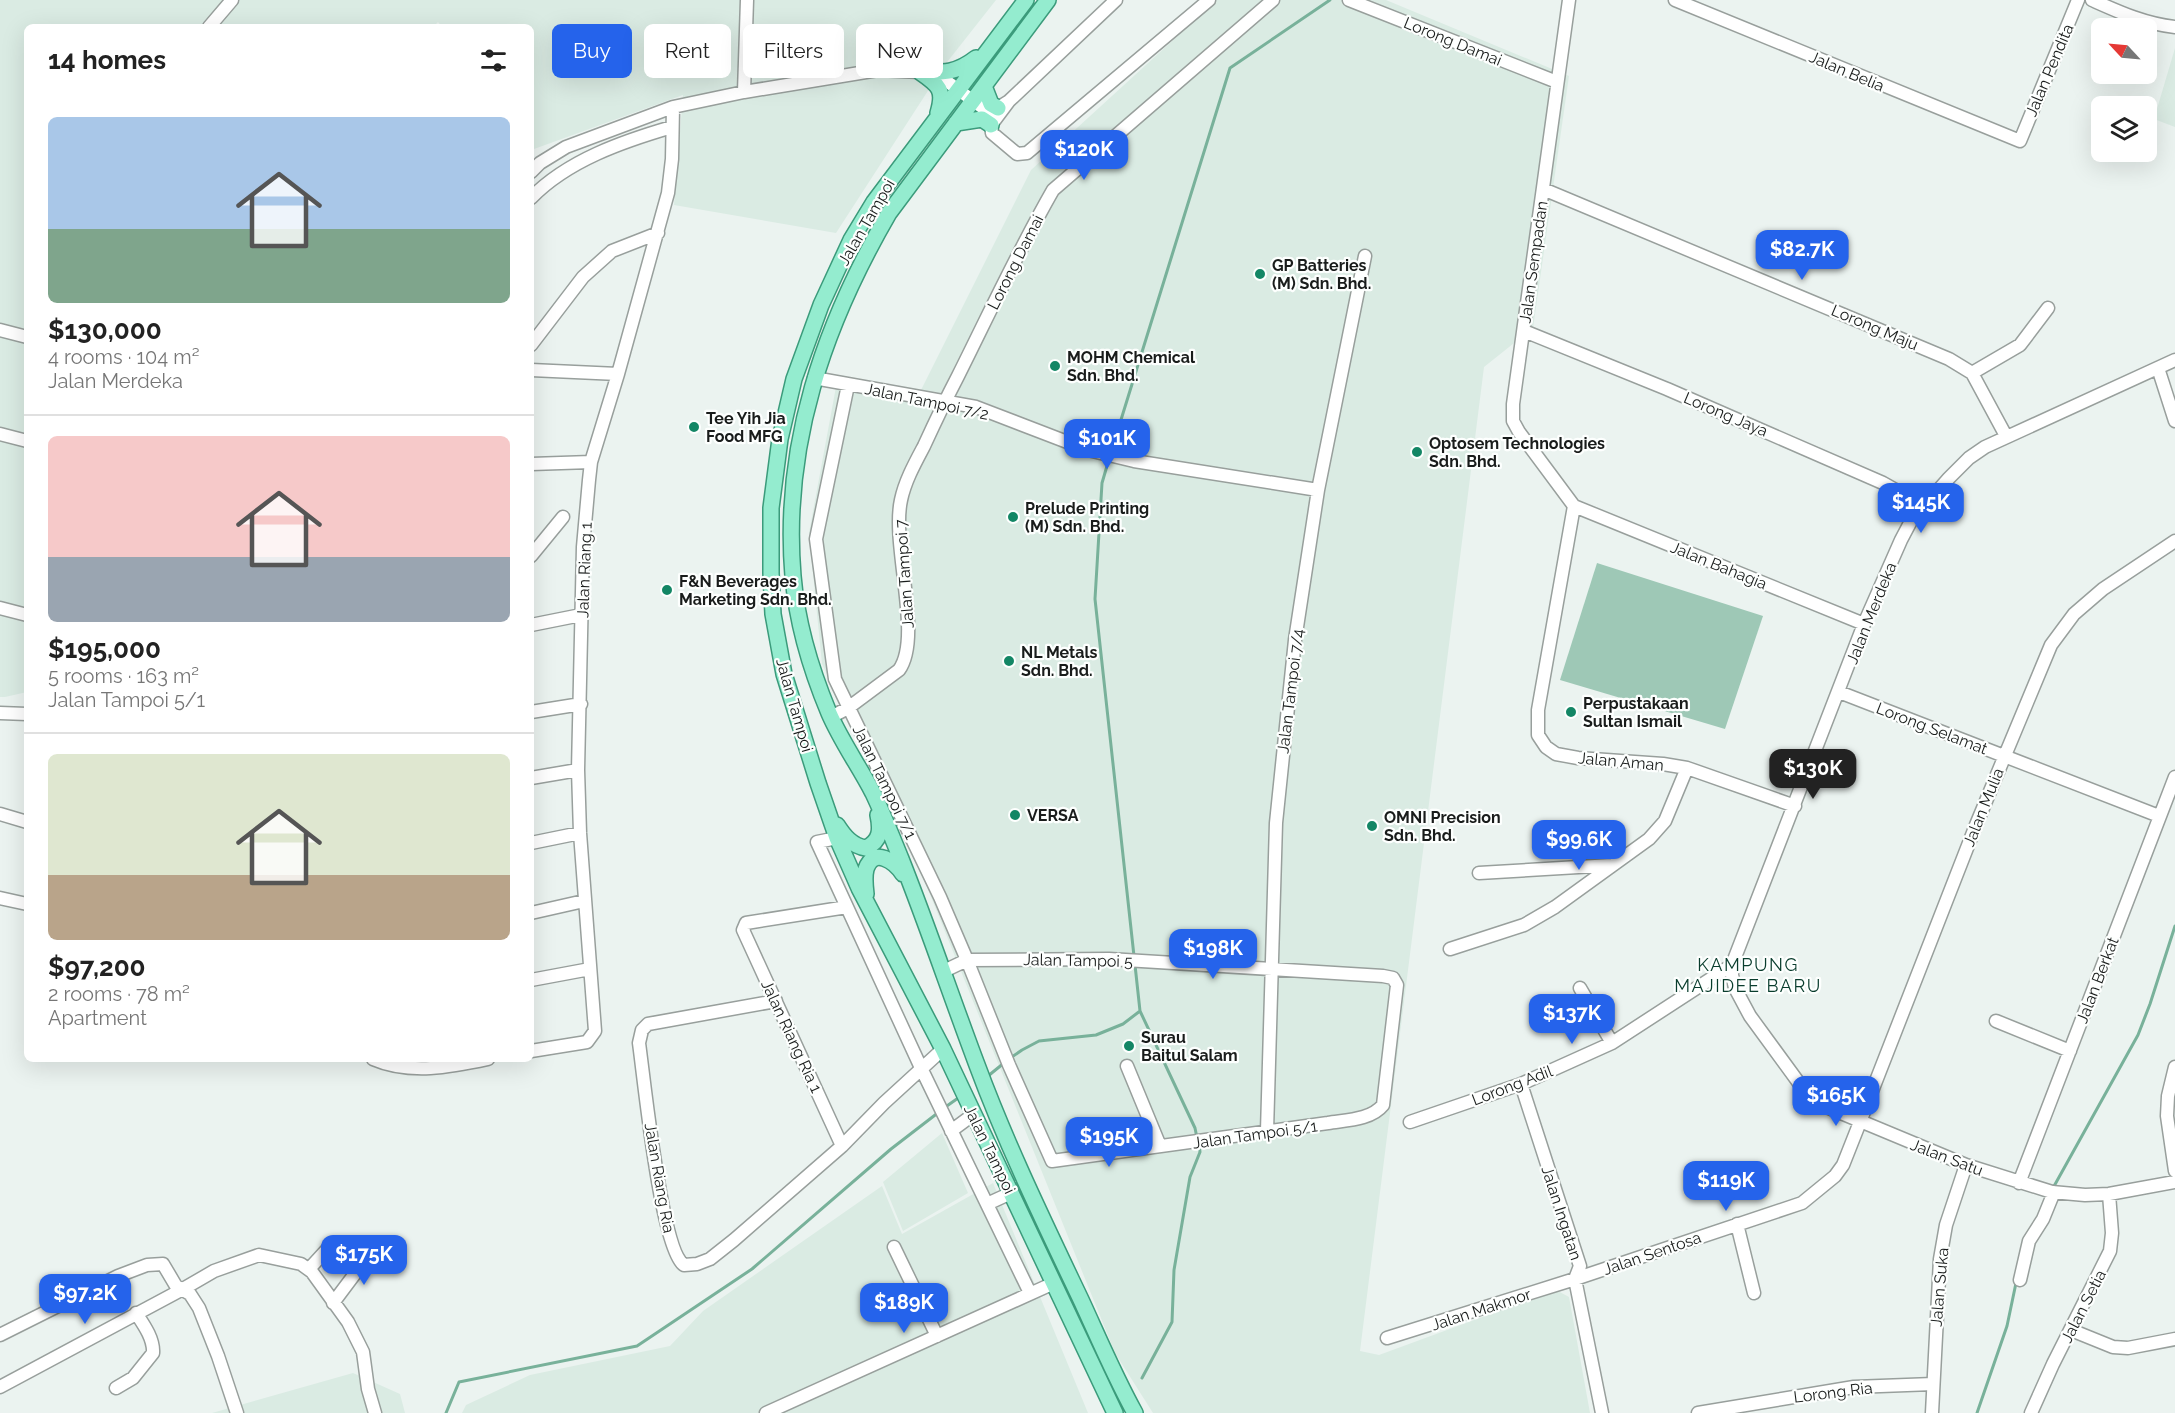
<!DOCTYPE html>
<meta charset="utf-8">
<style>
body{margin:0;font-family:Raleway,sans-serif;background:#f2f2f2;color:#222;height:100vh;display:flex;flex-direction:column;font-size:22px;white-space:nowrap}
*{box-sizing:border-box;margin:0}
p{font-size:20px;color:#767676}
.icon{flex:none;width:33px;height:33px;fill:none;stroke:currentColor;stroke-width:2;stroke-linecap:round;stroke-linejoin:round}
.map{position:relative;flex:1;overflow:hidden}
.details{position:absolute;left:24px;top:24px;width:510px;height:1038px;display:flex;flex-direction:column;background:#fff;border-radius:9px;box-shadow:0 6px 24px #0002}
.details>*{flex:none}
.top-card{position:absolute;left:552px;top:24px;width:570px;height:54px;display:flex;gap:12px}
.needle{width:39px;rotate:296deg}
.controls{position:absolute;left:2091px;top:18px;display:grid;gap:12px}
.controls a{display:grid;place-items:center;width:66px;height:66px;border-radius:9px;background:#fff;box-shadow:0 6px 24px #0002;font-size:30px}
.price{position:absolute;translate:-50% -51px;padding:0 14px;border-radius:12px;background:#2563eb;color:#fff;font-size:20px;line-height:39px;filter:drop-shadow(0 2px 3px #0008)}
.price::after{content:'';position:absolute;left:50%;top:36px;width:18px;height:14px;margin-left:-9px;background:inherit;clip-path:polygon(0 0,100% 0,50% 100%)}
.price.selected{background:#222;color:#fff}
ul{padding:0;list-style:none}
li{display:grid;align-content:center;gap:12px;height:318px;padding:0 24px}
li+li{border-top:2px solid #e0e0e0}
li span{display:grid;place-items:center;height:186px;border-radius:9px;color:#555}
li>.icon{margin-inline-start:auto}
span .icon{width:108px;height:108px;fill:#fffc;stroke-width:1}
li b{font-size:26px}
h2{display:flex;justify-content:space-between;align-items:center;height:72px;padding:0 24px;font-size:26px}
.chip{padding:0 21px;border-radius:9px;background:#fff;box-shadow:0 6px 24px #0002;font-size:21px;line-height:54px}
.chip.selected{background:#2563eb;color:#fff}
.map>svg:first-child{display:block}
.built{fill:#daebe3}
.green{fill:#9ec8b6}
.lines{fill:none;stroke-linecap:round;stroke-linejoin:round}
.stream{stroke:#78b19a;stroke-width:3}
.minor-casing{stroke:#989f9c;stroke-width:15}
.major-casing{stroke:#3b9b7b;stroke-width:18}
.minor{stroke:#fff;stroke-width:12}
.major{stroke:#94eccf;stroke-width:15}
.poi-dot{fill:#138665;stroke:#fdfffe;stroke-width:2}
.labels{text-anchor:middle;stroke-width:4.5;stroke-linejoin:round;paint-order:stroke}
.street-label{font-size:16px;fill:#191c1b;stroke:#fdfffe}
.poi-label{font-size:16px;font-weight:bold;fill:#191c1b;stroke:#fdfffe;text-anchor:start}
.neighbourhood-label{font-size:18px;letter-spacing:1.5px;fill:#093d2d;stroke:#fdfffe}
</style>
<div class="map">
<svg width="2175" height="1413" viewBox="0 0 2175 1413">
<rect width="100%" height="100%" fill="#ebf3f0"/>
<!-- built -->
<path class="built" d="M0 0H996L944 66 836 233 674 205 683 95 534 149 531 145V27H442L438 22 433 27H27V692L5 697H0Z
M1217 0H1386L1569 76 1533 328 1484 367 1360 1351 1379 1355 1556 1290 1569 1297 1590 1413H1153L1115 1353 927 887 880 782 822 664 809 533 838 376 920 392 1031 170Z
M2175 48V127L2154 119Z
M942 1133 968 1193 903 1231 883 1182Z
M993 1183 1088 1413H462L466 1405 530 1375 670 1346 703 1311 882 1186 902 1234Z
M353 1373 400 1394 405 1413H212Z"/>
<!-- green -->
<path class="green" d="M1597 563 1763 616 1725 729 1560 680Z"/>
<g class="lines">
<!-- stream -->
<path class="stream" d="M1111 452 1230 68 1330 0
M1109 459 1102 483 1095 599 1134 956
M1135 965 1140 1011 1195 1128 1197 1138
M1009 1059 1022 1050 1039 1041 1096 1035 1123 1024 1140 1011
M988 1076 1004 1063
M944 1108 961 1096
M2053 1188 2138 1035 2150 1004 2175 926
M1142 1378 1172 1322 1174 1270 1190 1177 1200 1152 1199 1144
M446 1413 459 1382 637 1346 752 1269 891 1149 939 1112
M1977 1413 2007 1326 2016 1283"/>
<defs>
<path id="minor" d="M1116 0 1009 101 991 125 992 133 1017 154 1027 153 1209 0
M1349 0 1557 82
M1569 0 1513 404V421L1519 432 1574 506
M1675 0 2020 141 2078 0
M2092 0C2119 12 2145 24 2175 27
M209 27 232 0
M744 92 747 0
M531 172 540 163 566 147 673 107 744 92 878 70 920 72 945 80 987 111H993L1009 101
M1543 189 1949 359 1972 373 2006 436
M531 198C568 160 624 141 672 127
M0 330 27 337
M1524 331 1667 389 1883 483 1924 506
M531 345 583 277 612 251 658 233
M2175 360 1985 447 1969 458 1949 478 1911 521 1901 540 1864 624 1732 965V975L1735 988 1750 1016 1807 1094 1829 1108 1966 1165 2052 1192 2085 1195 2109 1194 2175 1182
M2158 368 2175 421
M531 370 618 374
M1972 373 2020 345 2048 308
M814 378 976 407 1088 450 1134 461 1318 490
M848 385 816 539 835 679 940 897 967 960 1009 1065 1052 1161 1328 1123C1346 1120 1371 1120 1383 1105L1397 985 1393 978 1383 976 1109 959 967 960 944 971
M0 434 27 441
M531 464 591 462
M1574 506 1538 710V735L1546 747 1556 754 1578 758 1663 764 1687 768 1795 806
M1574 506 1864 624
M531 556 563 517
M0 608 27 615
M531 625 581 615
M1839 692 2159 816
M531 712 581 704
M0 713 27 714
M831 717 848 708 899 670C923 637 891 545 901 500 905 481 915 463 924 446 935 422 946 399 958 376 989 314 1018 251 1053 190L1273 0
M531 778 578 770
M0 814 27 822
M837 838 817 842 922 1070 1030 1293
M531 843 580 833
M1479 873 1612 865
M0 898 27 904
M531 913 584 901
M1450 949 1524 925 1555 907 1649 839 1665 821 1687 768
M531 980 590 969
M1580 988 1612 1043
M776 1001 648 1024 642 1030 639 1043C644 1078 661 1250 684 1265L697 1264 710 1259 734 1240 842 1146 884 1103 943 1049
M1996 1021 2070 1051
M531 1051 587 1042 595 1031 580 833 578 770 583 547 589 480 591 462 618 374 668 193 672 159 673 107
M373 1059C410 1075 451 1067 488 1059
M1127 1066 1160 1146
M2175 1067 2168 1096 2167 1116 2175 1171
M1521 1084 1580 1266 1575 1279 1602 1413
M1410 1122 1521 1084 1612 1043 1732 965
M951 1131 974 1114
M1267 1131 1276 823 1295 640 1318 490 1365 256
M842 1146 743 930 746 923 847 907
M2019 1183 2175 777
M987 1204 1011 1193
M1737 1224 1754 1293
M894 1247 937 1336
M309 1269 332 1244
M2020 1280 2029 1241 2043 1219 2054 1192
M333 1303 354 1275 352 1258
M2071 1330 2113 1347 2128 1348 2175 1339
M0 1335 118 1276 147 1265 163 1264 176 1286 190 1294 199 1308 218 1356 237 1413
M1387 1338 1575 1279 1802 1203 1835 1176 1843 1165 1860 1122 1976 825 2051 645 2074 614 2103 589 2175 541
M0 1387 183 1289 214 1271 259 1255 301 1264 312 1272 348 1322 363 1352 368 1389 375 1413
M116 1388 133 1378 153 1353C154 1339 144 1325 136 1313
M766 1413 1054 1283
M1698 1413 1854 1387 1933 1384
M1932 1413 1940 1259 1946 1225 1966 1165
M2031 1413 2053 1364 2110 1251 2112 1233 2109 1194"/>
<path id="major" d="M1026 0 874 202 851 240 821 305 794 379 780 439 771 508V573L773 614 784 674 818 783 837 838 859 888 943 1049 1115 1413
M1048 0 889 213C824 325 782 445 793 576 797 624 811 670 829 713 841 741 859 766 873 793 883 814 892 837 901 859 928 927 951 996 977 1065 1007 1146 1045 1224 1082 1302 1099 1339 1115 1377 1135 1413
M920 72C944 73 957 73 976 58
M920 72C939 85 945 90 938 113
M984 86 991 104 998 108
M956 123 982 119 991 125
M837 825C844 836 852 846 866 848 881 841 881 829 878 815
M866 894C865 886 864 877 866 869 874 846 895 862 903 874"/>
</defs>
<!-- minor casing -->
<use href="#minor" class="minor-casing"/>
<!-- major casing -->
<use href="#major" class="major-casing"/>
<!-- minor -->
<use href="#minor" class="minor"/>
<!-- major -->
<use href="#major" class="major"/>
</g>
<!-- markers -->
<g class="poi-dot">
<circle cx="1260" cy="274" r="6"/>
<circle cx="1055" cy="366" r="6"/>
<circle cx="694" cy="427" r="6"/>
<circle cx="1417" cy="452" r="6"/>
<circle cx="1013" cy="517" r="6"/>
<circle cx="667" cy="590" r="6"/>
<circle cx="1009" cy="661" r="6"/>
<circle cx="1571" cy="712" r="6"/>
<circle cx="1015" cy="815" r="6"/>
<circle cx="1372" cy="826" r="6"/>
<circle cx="1129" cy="1046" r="6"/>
</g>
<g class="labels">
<!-- street labels -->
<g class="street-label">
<text transform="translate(1453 41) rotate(22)" y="6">Lorong Damai</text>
<text transform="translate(2049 70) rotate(-67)" y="6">Jalan Pendita</text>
<text transform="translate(1847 71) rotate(23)" y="6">Jalan Belia</text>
<text transform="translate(866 222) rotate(-60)" y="6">Jalan Tampoi</text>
<text transform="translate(1015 262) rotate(-63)" y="6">Lorong Damai</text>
<text transform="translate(1533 262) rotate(-82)" y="6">Jalan Sempadan</text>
<text transform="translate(1875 327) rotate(23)" y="6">Lorong Maju</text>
<text transform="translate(927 401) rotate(12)" y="6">Jalan Tampoi 7/2</text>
<text transform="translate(1726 414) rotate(23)" y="6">Lorong Jaya</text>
<text transform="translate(1719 565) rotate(22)" y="6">Jalan Bahagia</text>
<text transform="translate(584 570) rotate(-88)" y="6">Jalan Riang 1</text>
<text transform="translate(904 574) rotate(-94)" y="6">Jalan Tampoi 7</text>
<text transform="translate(1871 613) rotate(-68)" y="6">Jalan Merdeka</text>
<text transform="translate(1290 691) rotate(-83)" y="6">Jalan Tampoi 7/4</text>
<text transform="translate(795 705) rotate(74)" y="6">Jalan Tampoi</text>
<text transform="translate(1932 728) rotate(21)" y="6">Lorong Selamat</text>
<text transform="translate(1621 761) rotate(5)" y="6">Jalan Aman</text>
<text transform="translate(885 782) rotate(64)" y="6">Jalan Tampoi 7/1</text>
<text transform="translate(1983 807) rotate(-68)" y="6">Jalan Mulia</text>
<text transform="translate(1078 960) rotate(1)" y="6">Jalan Tampoi 5</text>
<text transform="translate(2097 980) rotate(-69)" y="6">Jalan Berkat</text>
<text transform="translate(792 1036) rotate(65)" y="6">Jalan Riang Ria 1</text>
<text transform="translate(1512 1085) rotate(-21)" y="6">Lorong Adil</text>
<text transform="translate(1255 1134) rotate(-8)" y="6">Jalan Tampoi 5/1</text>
<text transform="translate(990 1149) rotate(64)" y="6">Jalan Tampoi</text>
<text transform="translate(1947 1157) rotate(21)" y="6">Jalan Satu</text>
<text transform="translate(660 1178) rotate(80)" y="6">Jalan Riang Ria</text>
<text transform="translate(1562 1213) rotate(72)" y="6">Jalan Ingatan</text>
<text transform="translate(1652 1253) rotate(-19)" y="6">Jalan Sentosa</text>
<text transform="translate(1939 1287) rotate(-85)" y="6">Jalan Suka</text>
<text transform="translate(2083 1306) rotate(-63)" y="6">Jalan Setia</text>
<text transform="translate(1481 1309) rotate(-18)" y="6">Jalan Makmor</text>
<text transform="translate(1833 1392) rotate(-7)" y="6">Lorong Ria</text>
</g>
<!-- poi labels -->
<g class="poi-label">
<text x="1272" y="271">GP Batteries<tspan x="1272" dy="18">(M) Sdn. Bhd.</tspan></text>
<text x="1067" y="363">MOHM Chemical<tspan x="1067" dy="18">Sdn. Bhd.</tspan></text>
<text x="706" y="424">Tee Yih Jia<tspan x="706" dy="18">Food MFG</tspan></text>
<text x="1429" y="449">Optosem Technologies<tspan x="1429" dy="18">Sdn. Bhd.</tspan></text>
<text x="1025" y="514">Prelude Printing<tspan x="1025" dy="18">(M) Sdn. Bhd.</tspan></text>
<text x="679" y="587">F&amp;N Beverages<tspan x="679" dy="18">Marketing Sdn. Bhd.</tspan></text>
<text x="1021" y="658">NL Metals<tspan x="1021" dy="18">Sdn. Bhd.</tspan></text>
<text x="1583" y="709">Perpustakaan<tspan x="1583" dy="18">Sultan Ismail</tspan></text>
<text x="1027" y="821">VERSA</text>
<text x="1384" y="823">OMNI Precision<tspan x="1384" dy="18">Sdn. Bhd.</tspan></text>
<text x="1141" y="1043">Surau<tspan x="1141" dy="18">Baitul Salam</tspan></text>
</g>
<!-- neighbourhood labels -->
<g class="neighbourhood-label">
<text x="1748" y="971">KAMPUNG<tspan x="1748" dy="21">MAJIDEE BARU</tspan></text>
</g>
</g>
</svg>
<div class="controls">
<a><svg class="needle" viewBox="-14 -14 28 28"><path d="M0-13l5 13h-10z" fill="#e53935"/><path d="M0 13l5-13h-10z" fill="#767676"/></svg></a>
<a><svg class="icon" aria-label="layers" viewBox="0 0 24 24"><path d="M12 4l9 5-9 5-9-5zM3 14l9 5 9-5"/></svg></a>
</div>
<b class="price" style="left:1084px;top:181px">$120K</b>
<b class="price" style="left:1802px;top:281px">$82.7K</b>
<b class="price" style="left:1107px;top:470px">$101K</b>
<b class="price" style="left:1921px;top:534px">$145K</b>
<b class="price selected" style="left:1813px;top:800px">$130K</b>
<b class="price" style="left:1579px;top:871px">$99.6K</b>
<b class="price" style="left:1213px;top:980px">$198K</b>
<b class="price" style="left:1572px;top:1045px">$137K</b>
<b class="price" style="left:1836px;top:1127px">$165K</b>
<b class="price" style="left:1109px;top:1168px">$195K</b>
<b class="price" style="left:1726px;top:1212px">$119K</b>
<b class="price" style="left:364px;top:1286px">$175K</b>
<b class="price" style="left:85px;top:1325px">$97.2K</b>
<b class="price" style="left:904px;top:1334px">$189K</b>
<div class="top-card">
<a class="chip selected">Buy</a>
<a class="chip">Rent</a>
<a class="chip">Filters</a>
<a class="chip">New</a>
</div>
<section class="details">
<h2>14 homes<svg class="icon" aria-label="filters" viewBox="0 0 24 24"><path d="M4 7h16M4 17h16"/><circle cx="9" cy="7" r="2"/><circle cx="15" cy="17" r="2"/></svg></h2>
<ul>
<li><span style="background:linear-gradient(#a9c7e8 60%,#7fa58c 0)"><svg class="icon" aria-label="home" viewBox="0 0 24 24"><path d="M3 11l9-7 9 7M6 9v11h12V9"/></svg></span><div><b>$130,000</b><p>4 rooms · 104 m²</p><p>Jalan Merdeka</p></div></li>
<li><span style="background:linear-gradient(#f6c9c9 65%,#9aa5b1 0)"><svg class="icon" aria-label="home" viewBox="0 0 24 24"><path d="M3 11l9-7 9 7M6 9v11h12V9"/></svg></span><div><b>$195,000</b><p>5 rooms · 163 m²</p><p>Jalan Tampoi 5/1</p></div></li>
<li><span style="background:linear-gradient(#dfe7d0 65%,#b9a48a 0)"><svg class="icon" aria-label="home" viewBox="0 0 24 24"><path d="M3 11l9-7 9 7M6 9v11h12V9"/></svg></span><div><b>$97,200</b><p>2 rooms · 78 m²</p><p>Apartment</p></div></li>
</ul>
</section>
</div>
